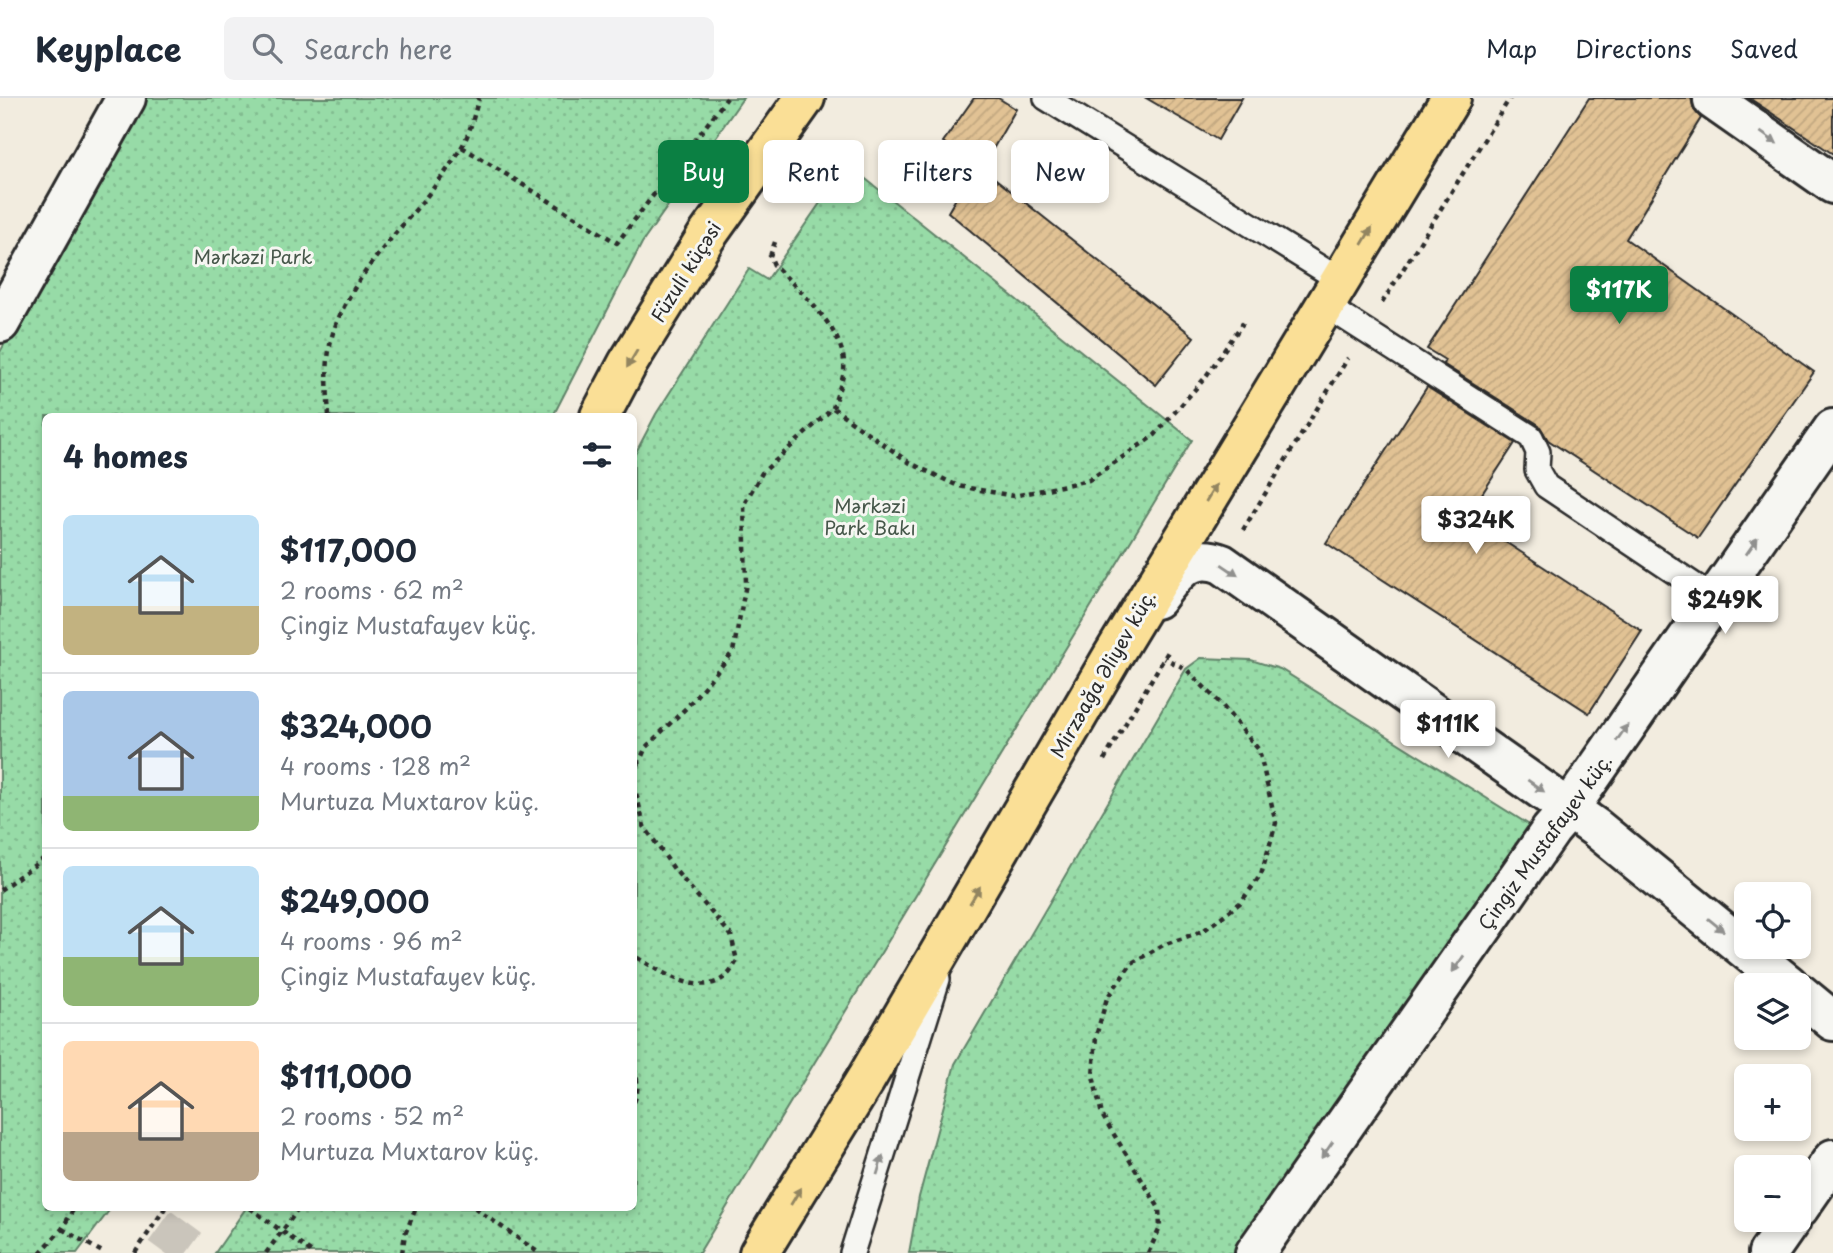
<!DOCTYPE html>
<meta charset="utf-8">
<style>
body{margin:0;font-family:"Playpen Sans",sans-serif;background:#f2f2f3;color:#1f2937;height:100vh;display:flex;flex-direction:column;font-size:26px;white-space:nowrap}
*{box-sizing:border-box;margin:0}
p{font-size:23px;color:#747a83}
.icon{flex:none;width:38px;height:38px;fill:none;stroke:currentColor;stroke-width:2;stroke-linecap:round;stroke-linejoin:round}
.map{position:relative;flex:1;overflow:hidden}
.details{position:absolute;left:42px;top:315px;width:595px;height:798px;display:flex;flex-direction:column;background:#fff;border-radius:10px;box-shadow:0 4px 10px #0003}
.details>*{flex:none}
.top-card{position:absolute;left:658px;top:42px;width:665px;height:63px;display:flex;gap:14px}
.controls{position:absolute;left:1734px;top:784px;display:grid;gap:14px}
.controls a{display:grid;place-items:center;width:77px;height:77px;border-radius:10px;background:#fff;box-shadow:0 4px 10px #0003;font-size:35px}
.price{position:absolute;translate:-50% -60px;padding:0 16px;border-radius:7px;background:#fff;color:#222;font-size:23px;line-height:46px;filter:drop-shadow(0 2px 4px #0008)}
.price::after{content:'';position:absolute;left:50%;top:42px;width:21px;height:16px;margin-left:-10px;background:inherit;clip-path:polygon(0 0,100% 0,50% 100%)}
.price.current{background:#0b8043;color:#fff}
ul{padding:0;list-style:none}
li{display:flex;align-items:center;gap:21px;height:175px;padding:0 21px}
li+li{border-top:2px solid #e0e1e3}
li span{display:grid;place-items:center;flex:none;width:196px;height:140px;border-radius:10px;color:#555}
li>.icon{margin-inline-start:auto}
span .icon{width:84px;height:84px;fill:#fffc;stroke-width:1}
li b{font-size:30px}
h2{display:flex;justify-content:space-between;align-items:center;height:84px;padding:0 21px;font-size:30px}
.pill{padding:0 24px;border-radius:10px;background:#fff;box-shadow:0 4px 10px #0003;font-size:24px;line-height:63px}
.pill.current{background:#0b8043;color:#fff}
header{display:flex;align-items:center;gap:42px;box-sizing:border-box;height:98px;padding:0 35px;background:#fff;border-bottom:2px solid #e0e1e3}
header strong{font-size:33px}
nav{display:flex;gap:38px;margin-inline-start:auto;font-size:24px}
.search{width:490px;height:63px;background:#f2f2f3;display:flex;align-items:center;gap:18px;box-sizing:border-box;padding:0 24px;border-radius:10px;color:#747a83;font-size:26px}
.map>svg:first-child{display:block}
.park{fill:url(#park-dots);stroke:#618369;stroke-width:2}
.building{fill:url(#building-hatch);stroke:#2b2b2b;stroke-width:2}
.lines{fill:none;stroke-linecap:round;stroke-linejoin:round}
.primary-tunnel{stroke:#cac5bb;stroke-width:38;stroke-dasharray:38 19;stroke-linecap:butt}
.lane-casing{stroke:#2b2b2b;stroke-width:28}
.street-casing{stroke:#2b2b2b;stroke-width:44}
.primary-casing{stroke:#2b2b2b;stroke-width:44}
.path{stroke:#2b2b2b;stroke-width:4.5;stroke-dasharray:5 5;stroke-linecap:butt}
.lane{stroke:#f6f6f2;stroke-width:23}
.street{stroke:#f6f6f2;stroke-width:38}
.primary{stroke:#fadf96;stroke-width:38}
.oneway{fill:#90908e}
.oneway2{fill:#928560}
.labels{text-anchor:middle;stroke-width:6;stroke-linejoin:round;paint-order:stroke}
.park-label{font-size:19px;fill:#46574a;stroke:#f6f6f2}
.street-label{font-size:19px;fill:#2b2b2b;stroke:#f6f6f2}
</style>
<header>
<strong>Keyplace</strong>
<div class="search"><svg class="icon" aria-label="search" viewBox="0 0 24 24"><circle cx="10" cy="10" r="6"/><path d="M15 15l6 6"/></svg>Search here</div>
<nav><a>Map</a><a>Directions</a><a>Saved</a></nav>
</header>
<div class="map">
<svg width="1833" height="1155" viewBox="0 0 1833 1155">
<defs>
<pattern id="park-dots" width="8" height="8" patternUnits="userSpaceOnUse" patternTransform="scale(1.75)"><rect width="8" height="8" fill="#97dba7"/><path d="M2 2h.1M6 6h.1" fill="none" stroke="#82bc90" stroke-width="1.8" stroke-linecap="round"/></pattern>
<pattern id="building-hatch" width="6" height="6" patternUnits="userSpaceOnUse" patternTransform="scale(1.75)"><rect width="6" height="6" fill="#e1c294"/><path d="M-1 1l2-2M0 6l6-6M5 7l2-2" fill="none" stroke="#c1a780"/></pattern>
</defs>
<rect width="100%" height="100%" fill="#f2ecdf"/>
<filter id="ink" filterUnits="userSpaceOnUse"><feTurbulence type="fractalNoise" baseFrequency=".0143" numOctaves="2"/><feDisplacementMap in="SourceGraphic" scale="14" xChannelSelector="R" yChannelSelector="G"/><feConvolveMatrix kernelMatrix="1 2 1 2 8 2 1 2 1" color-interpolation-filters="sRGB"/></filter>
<g filter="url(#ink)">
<!-- park -->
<path class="park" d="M142 0H743L642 145 553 318H46V1110H111L77 1155H0V254Z
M847 66 1192 342 699 1155H215L246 1110H634V358L656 316 749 171 767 182Z
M1201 560 1251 562 1280 571 1539 733 1240 1155H909L919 1099 955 966 1186 571Z"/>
<!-- building -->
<path class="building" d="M974 0H998L1016 11 982 70 1194 239 1156 287 948 114 975 68 943 44Z
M1146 0H1242L1218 42Z
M1589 0H1691L1694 12 1701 20 1626 141 1814 274 1698 440 1548 342 1539 327 1443 266 1445 262 1427 251Z
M1749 0H1833V56Z
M1427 289 1515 345 1467 419 1642 533 1589 615 1326 445Z"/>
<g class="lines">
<!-- primary-tunnel -->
<path class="primary-tunnel" d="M164 1155 197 1110"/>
<defs>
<path id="lane" d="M1046 0 1340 182
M1325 207 1531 339 1538 354 1537 372 1546 388 1715 501
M852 1155 938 881"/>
<path id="street" d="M1713 2 1833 86
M0 225 126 0
M1156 501C1174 477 1189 453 1222 466L1596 730 1789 887
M1799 895 1833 923
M1799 1110 1833 1061
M1255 1155 1551 732 1569 711 1833 331
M1768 1155 1791 1122"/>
<path id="primary" d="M600 318 628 265 706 139 805 0
M759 1155 866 981 1112 559 1451 0"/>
</defs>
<!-- lane casing -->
<use href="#lane" class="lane-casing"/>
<!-- street casing -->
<use href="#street" class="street-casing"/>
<!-- primary casing -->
<use href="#primary" class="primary-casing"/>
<!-- path -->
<path class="path" d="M462 49 617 145 727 0
M775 144 770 158 774 167C799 193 848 233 844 273 842 285 836 298 833 310
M1382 205 1510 0
M329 318C327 287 324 254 337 224 365 156 425 112 461 50 470 36 474 16 479 0
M1243 432 1348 260
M1104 662 1169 552
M634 676 646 649 686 610 733 554 746 486 744 406 762 375 833 310 910 365 958 388 1014 398 1089 382 1155 337 1204 281 1243 225
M634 686 644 728 674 771 731 837 737 863C734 867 731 874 727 877 700 902 659 872 634 858
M0 792 46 759
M634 970C638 980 639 994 634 1004
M250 1110 312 1155
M475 1110 539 1155
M62 1131 104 1155
M40 1155 62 1131 74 1110
M135 1155 165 1110
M266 1155 299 1110
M402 1155 405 1136 416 1110
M1148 1155 1160 1130 1159 1110 1102 1017 1093 978 1096 938 1107 900 1132 865 1163 847 1203 833 1240 805 1261 777 1276 725 1259 652 1220 605 1186 571 1164 560"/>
<!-- lane -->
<use href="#lane" class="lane"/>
<!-- street -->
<use href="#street" class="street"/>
<!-- primary -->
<use href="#primary" class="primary"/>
</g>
<!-- one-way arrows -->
<defs><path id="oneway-solid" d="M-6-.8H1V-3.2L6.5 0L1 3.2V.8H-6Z" transform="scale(1.75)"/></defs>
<g class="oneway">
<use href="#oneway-solid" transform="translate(1769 40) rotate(35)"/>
<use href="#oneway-solid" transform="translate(1752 448) rotate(-55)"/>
<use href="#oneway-solid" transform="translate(1230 472) rotate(34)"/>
<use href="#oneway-solid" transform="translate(1622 635) rotate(-55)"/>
<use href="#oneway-solid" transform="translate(1536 688) rotate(35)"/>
<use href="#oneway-solid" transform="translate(1716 827) rotate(39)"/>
<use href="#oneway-solid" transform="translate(1458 866) rotate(125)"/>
<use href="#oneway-solid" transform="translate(1327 1052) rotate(125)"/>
<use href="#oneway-solid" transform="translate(880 1067) rotate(-73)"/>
</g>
<g class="oneway2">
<use href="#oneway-solid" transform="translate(1367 138) rotate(-59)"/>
<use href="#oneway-solid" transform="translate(632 261) rotate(121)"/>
<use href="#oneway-solid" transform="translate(1211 395) rotate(-59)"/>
<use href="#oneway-solid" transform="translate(975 797) rotate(-59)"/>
<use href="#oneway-solid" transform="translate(796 1098) rotate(-59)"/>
</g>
</g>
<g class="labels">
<!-- park labels -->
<g class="park-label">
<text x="253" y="166">Mərkəzi Park</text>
<text x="870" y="415">Mərkəzi<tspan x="870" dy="22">Park Bakı</tspan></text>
</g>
<!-- street labels -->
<g class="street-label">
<text transform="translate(686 174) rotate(-58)" y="7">Füzuli küçəsi</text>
<text transform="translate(1103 576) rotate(-60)" y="7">Mirzəağa Əliyev küç.</text>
<text transform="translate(1545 744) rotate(-54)" y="7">Çingiz Mustafayev küç.</text>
</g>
</g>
</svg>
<div class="controls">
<a><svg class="icon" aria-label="locate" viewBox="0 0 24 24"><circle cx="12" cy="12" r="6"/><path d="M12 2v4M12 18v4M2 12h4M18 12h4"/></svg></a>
<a><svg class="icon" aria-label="layers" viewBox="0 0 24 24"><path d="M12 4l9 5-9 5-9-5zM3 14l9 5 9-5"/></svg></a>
<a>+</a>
<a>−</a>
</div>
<b class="price current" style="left:1619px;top:228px">$117K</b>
<b class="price" style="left:1476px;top:458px">$324K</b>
<b class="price" style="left:1725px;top:538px">$249K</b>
<b class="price" style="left:1448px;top:662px">$111K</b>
<div class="top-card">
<a class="pill current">Buy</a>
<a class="pill">Rent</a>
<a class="pill">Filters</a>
<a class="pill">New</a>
</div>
<section class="details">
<h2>4 homes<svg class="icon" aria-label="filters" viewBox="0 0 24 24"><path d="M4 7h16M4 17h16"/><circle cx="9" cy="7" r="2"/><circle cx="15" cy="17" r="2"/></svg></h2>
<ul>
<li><span style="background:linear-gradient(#bfe0f5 65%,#c2b280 0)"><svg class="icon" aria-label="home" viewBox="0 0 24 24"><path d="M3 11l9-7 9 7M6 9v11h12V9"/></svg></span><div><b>$117,000</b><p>2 rooms · 62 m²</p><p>Çingiz Mustafayev küç.</p></div></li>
<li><span style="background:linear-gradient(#a9c7e8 75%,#8fb573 0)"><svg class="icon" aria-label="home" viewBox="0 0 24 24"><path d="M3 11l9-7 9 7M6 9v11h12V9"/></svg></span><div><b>$324,000</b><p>4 rooms · 128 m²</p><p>Murtuza Muxtarov küç.</p></div></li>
<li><span style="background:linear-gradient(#bfe0f5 65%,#8fb573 0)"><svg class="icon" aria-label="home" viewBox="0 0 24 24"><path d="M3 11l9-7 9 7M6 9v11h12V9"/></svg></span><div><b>$249,000</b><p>4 rooms · 96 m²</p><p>Çingiz Mustafayev küç.</p></div></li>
<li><span style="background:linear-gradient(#ffd9b3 65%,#b9a48a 0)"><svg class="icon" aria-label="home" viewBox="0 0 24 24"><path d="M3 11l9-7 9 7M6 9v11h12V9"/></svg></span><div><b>$111,000</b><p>2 rooms · 52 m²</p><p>Murtuza Muxtarov küç.</p></div></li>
</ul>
</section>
</div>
